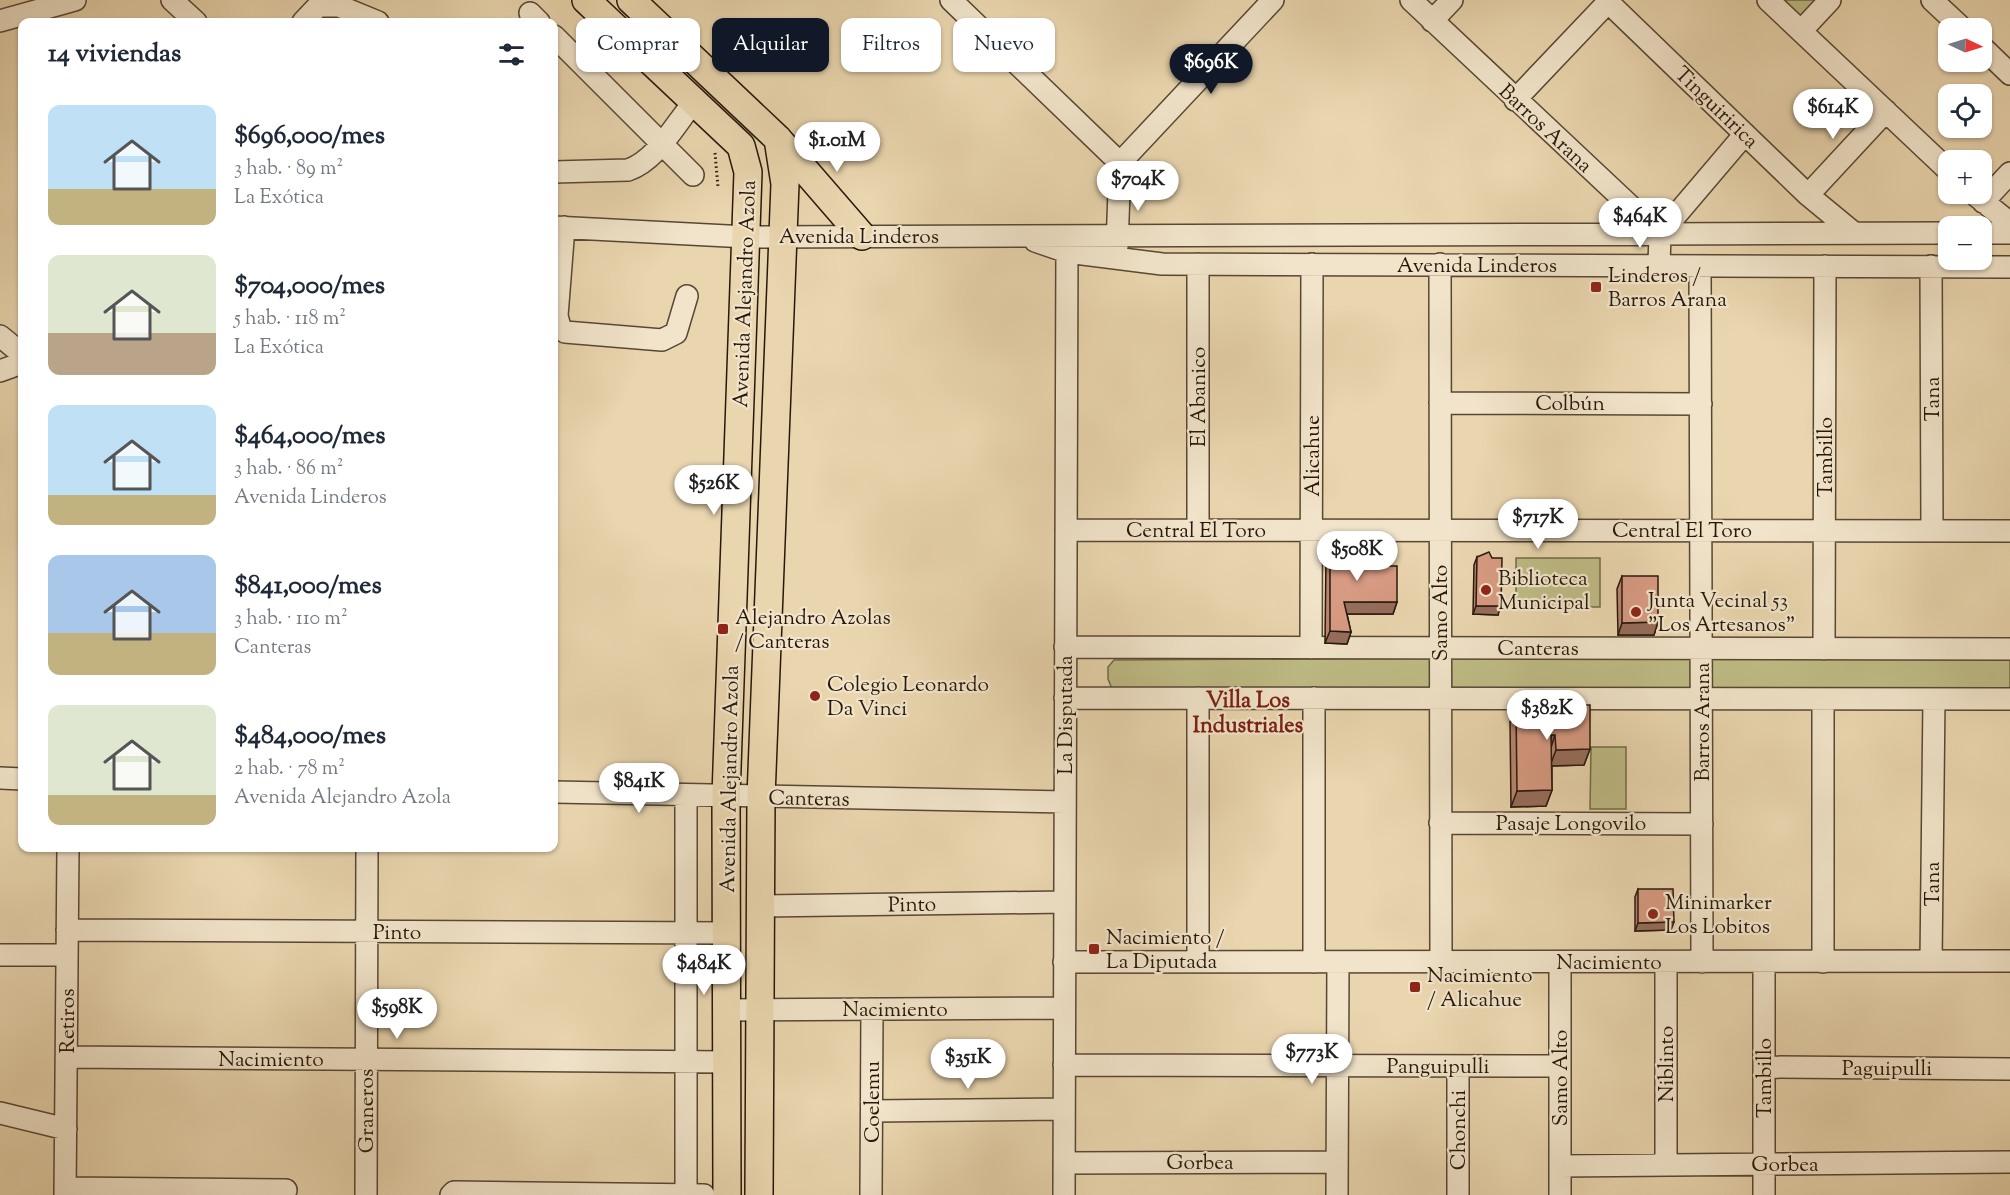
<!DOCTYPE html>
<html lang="es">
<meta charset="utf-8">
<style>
body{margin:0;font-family:"Sorts Mill Goudy",serif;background:#f6f6f7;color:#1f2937;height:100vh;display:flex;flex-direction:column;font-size:22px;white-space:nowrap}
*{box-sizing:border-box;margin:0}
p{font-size:20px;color:#747a83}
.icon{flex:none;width:33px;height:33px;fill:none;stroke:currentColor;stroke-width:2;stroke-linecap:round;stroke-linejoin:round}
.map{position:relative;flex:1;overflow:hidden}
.details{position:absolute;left:18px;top:18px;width:540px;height:834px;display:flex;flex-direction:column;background:#fff;border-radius:12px;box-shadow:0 2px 4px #0004}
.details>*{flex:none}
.banner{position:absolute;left:576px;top:18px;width:570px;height:54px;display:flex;gap:12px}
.needle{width:39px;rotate:94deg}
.buttons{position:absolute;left:1938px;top:18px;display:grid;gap:12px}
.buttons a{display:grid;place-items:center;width:54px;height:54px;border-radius:12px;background:#fff;box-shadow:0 2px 4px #0004;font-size:30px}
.price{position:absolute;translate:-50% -51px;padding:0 14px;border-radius:21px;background:#fff;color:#222;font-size:20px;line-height:39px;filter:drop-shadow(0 2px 3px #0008)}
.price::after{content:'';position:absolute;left:50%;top:36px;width:18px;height:14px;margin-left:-9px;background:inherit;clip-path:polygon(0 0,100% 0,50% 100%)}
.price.on{background:#111827;color:#fff}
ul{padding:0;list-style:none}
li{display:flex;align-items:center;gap:18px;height:150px;padding:0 30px}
li span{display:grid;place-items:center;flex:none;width:168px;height:120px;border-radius:12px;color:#555}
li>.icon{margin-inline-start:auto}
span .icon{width:72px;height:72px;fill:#fffc;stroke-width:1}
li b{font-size:26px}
h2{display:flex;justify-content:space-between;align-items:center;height:72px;padding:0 30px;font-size:26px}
.pill{padding:0 21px;border-radius:12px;background:#fff;box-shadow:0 2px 4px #0004;font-size:21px;line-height:54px}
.pill.on{background:#111827;color:#fff}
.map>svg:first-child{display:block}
.green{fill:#bebb85;stroke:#726a48;stroke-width:1.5}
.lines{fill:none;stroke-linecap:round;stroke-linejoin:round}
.minor-casing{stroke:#584734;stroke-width:24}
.major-casing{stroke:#27180b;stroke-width:30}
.path{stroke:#27180b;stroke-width:3;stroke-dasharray:1.5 3;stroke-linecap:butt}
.minor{stroke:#f1e4ca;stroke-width:21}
.major{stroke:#e9d5ae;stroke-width:27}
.wall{fill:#b98470;stroke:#27180b;stroke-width:1.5}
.shaded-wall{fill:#966c5b;stroke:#27180b;stroke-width:1.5}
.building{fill:#d79a82;stroke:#27180b;stroke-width:1.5}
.poi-dot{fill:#8f2418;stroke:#f1e4ca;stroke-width:2}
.labels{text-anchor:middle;stroke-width:4.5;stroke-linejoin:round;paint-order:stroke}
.street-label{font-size:21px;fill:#27180b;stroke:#f1e4ca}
.poi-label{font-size:21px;fill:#27180b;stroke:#f1e4ca;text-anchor:start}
.neighbourhood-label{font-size:22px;font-weight:bold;fill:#7a1f14;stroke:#f1e4ca}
</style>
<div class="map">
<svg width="2010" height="1195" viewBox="0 0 2010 1195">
<rect width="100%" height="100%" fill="#e9d5ae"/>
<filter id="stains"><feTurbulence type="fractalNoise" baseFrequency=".00333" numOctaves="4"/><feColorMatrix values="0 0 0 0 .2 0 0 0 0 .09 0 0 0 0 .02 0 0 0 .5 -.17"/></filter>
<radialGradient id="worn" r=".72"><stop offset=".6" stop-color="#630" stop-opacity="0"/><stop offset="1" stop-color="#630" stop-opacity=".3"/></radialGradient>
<!-- green -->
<path class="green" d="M1778 0H1824L1803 23Z
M1516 558H1600V607H1516Z
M2010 655V688L1113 691 1108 679V667L1114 660Z
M1591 747H1626V809H1590Z"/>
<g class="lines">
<defs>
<path id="minor" d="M172 0 196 22
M951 0 1120 163
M1411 0 1660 234 1659 265
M1768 0 1948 170
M1932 0 1962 28
M1608 2 1808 195 1854 233
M530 13 539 22
M0 21 75 0
M1432 21 1452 0
M303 22 318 6H339L378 22
M1801 31 1830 0
M554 36 693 175
M1982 47 2010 74
M1515 100 1610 0
M554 172 628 170C657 160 675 124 694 102
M1974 194 2010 223
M1808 195 1886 111
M1983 202 2010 173
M554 227 747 237 1948 233
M564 227 557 316 560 327 565 332 662 340 676 333 687 296
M1982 233H2010
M1660 234 1745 134
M1035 241 1067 252 1162 264 2010 267
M1117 247 1120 163 1273 0
M1440 264 1441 962
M1700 266 1702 962
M1931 266 1932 531
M0 336 22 354
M0 371 22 363
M1440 403 1701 404
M1066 530 2010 531
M1198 530V264
M1065 647 2010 649
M1311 648 1312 264
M1824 649 1825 266
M1065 698 2010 699
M1198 698V962
M1314 698V962
M1823 699V962
M0 778 22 779
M554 792 1065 802
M1440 823 1702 824
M760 906 1065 902
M67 930 726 933
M0 955H67
M1931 961 1934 699
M1064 962 2010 961
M1560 962V1195
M1666 962V1165
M727 1010 1064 1008
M67 1057 727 1062
M1064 1065 1560 1066
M1764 1067 2010 1069
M872 1111 1064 1109
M0 1113 66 1129
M1064 1163 1337 1162
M1560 1166 2010 1162
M66 1188 286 1190
M65 1195 68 848
M366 1195 367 848
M451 1195 454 1192 704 1195
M686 1195V795
M871 1195 872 1009
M1064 1195 1067 239
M1337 1195 1338 962
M1458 1195V1066
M1764 1195V962"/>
<path id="major" d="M586 0 741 146 748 172 726 796 727 1195
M631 0 778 139 862 236
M759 1195 761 797 785 184 778 139"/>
</defs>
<!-- minor casing -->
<use href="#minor" class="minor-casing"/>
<!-- major casing -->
<use href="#major" class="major-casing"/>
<!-- path -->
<path class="path" d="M715 153 718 187"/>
<!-- minor -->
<use href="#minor" class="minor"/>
<!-- major -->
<use href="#major" class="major"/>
</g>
<!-- wall -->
<path class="wall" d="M1330 544 1369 566 1397 602 1393 614H1347L1351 632 1347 644 1325 643 1326 556Z
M1477 557 1498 615 1473 614 1474 565Z
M1622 576 1658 622 1654 635H1618L1617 589Z
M1554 705 1590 749 1584 765 1552 766V790L1546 806 1511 807 1510 722 1516 706 1553 710Z
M1638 889 1671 930 1635 931V897Z"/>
<!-- shaded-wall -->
<path class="shaded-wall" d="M1344 602H1397L1393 614H1340Z
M1476 606H1501L1498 615 1473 614Z
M1658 622 1654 635H1618L1622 623Z
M1330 631 1351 632 1347 644 1325 643Z
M1551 735H1555L1550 751Z
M1590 749 1584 765 1550 766 1556 750Z
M1552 790 1546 806 1511 807 1517 791Z
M1674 922 1671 930 1635 931 1638 923Z"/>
<!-- building -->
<path class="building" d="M1330 544 1376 545 1369 566H1397V602H1344L1351 632 1330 631Z
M1489 552 1492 558H1502L1501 606H1476L1477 557Z
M1622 576H1658V622L1622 623Z
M1554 705H1590V749L1556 750 1555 735H1551L1552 790 1517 791 1516 706H1552L1554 723Z
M1638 889H1673L1674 922 1638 923Z"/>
<!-- markers -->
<g class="poi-dot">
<rect x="1590" y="281" width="12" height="12" rx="3"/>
<circle cx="1486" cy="590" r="6"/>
<circle cx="1636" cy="612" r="6"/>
<rect x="717" y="623" width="12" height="12" rx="3"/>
<circle cx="815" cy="696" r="6"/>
<circle cx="1653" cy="914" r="6"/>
<rect x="1088" y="943" width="12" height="12" rx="3"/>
<rect x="1409" y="981" width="12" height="12" rx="3"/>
</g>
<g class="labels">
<!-- street labels -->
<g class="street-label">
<text transform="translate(1717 107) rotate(44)" y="7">Tinguiririca</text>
<text transform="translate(1546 128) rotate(43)" y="7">Barros Arana</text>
<text x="859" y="243">Avenida Linderos</text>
<text x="1477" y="272">Avenida Linderos</text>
<text transform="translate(744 294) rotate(-88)" y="7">Avenida Alejandro Azola</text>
<text transform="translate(1198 397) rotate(-90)" y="7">El Abanico</text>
<text transform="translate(1932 399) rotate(-90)" y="7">Tana</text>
<text x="1570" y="410">Colbún</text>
<text transform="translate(1312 456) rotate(-90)" y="7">Alicahue</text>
<text transform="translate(1825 457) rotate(-90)" y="7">Tambillo</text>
<text x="1196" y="537">Central El Toro</text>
<text x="1682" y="537">Central El Toro</text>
<text transform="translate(1440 613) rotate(-90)" y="7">Samo Alto</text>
<text x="1538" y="655">Canteras</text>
<text transform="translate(1065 715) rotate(-90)" y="7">La Disputada</text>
<text transform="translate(1702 722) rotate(-90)" y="7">Barros Arana</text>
<text transform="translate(729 779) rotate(-89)" y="7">Avenida Alejandro Azola</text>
<text transform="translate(809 798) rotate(1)" y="7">Canteras</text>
<text x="1571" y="830">Pasaje Longovilo</text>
<text transform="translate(1932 884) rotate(-90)" y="7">Tana</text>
<text transform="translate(912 904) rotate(-1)" y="7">Pinto</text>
<text x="397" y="939">Pinto</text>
<text x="1609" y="969">Nacimiento</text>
<text x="895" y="1016">Nacimiento</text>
<text transform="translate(67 1021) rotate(-90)" y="7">Retiros</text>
<text x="271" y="1066">Nacimiento</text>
<text transform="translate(1666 1064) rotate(-90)" y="7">Niblinto</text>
<text x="1438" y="1073">Panguipulli</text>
<text x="1887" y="1075">Paguipulli</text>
<text transform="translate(1560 1078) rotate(-90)" y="7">Samo Alto</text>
<text transform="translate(1764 1078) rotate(-90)" y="7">Tambillo</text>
<text transform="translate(872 1102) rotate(-90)" y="7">Coelemu</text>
<text transform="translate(366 1111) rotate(-90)" y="7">Graneros</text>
<text transform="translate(1458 1130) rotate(-90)" y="7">Chonchi</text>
<text x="1200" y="1169">Gorbea</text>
<text x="1785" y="1171">Gorbea</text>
</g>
<!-- poi labels -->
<g class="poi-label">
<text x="1608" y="282">Linderos /<tspan x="1608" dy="24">Barros Arana</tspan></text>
<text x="1498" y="585">Biblioteca<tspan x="1498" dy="24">Municipal</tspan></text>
<text x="1648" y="607">Junta Vecinal 53<tspan x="1648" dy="24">"Los Artesanos"</tspan></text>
<text x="735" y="624">Alejandro Azolas<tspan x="735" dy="24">/ Canteras</tspan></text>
<text x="827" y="691">Colegio Leonardo<tspan x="827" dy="24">Da Vinci</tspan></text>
<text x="1665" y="909">Minimarker<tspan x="1665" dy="24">Los Lobitos</tspan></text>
<text x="1106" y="944">Nacimiento /<tspan x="1106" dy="24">La Diputada</tspan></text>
<text x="1427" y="982">Nacimiento<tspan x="1427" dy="24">/ Alicahue</tspan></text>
</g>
<!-- neighbourhood labels -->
<g class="neighbourhood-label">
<text x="1248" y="707">Villa Los<tspan x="1248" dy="25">Industriales</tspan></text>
</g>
</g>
<rect width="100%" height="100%" filter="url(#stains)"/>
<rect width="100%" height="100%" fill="url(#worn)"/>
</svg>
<div class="buttons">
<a><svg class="needle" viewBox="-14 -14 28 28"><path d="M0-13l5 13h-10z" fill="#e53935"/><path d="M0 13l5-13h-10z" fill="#747a83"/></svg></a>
<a><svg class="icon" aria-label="locate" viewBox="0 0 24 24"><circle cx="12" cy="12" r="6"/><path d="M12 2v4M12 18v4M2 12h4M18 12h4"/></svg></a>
<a>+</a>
<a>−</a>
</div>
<b class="price on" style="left:1211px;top:95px">$696K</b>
<b class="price" style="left:1833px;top:140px">$614K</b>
<b class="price" style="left:837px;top:173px">$1.01M</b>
<b class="price" style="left:1138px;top:212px">$704K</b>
<b class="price" style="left:1640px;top:249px">$464K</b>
<b class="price" style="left:714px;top:516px">$526K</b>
<b class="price" style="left:1538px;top:550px">$717K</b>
<b class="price" style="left:1357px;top:582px">$508K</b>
<b class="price" style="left:1547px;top:741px">$382K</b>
<b class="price" style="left:639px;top:814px">$841K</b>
<b class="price" style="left:704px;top:996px">$484K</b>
<b class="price" style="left:397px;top:1040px">$598K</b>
<b class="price" style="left:1312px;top:1085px">$773K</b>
<b class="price" style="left:968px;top:1090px">$351K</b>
<div class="banner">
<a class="pill">Comprar</a>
<a class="pill on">Alquilar</a>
<a class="pill">Filtros</a>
<a class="pill">Nuevo</a>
</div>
<section class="details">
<h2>14 viviendas<svg class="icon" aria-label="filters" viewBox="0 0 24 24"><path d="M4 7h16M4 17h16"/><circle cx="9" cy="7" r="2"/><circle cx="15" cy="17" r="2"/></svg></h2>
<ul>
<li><span style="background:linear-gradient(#bfe0f5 70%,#c2b280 0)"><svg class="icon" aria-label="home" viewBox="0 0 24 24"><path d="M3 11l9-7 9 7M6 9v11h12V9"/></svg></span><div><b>$696,000/mes</b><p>3 hab. · 89 m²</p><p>La Exótica</p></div></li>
<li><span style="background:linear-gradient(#dfe7d0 65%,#b9a48a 0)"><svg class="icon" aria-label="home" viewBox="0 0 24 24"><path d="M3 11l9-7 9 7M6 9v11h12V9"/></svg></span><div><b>$704,000/mes</b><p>5 hab. · 118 m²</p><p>La Exótica</p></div></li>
<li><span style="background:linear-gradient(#bfe0f5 75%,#c2b280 0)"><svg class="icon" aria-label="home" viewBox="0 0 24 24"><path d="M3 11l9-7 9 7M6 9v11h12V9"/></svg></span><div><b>$464,000/mes</b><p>3 hab. · 86 m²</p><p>Avenida Linderos</p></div></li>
<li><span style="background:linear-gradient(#a9c7e8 65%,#c2b280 0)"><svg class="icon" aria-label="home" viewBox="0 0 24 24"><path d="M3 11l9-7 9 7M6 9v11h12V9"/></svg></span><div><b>$841,000/mes</b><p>3 hab. · 110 m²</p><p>Canteras</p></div></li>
<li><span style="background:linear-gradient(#dfe7d0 75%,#c2b280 0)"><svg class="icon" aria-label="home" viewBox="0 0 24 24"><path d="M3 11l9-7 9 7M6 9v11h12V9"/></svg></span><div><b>$484,000/mes</b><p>2 hab. · 78 m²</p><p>Avenida Alejandro Azola</p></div></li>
</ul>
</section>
</div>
